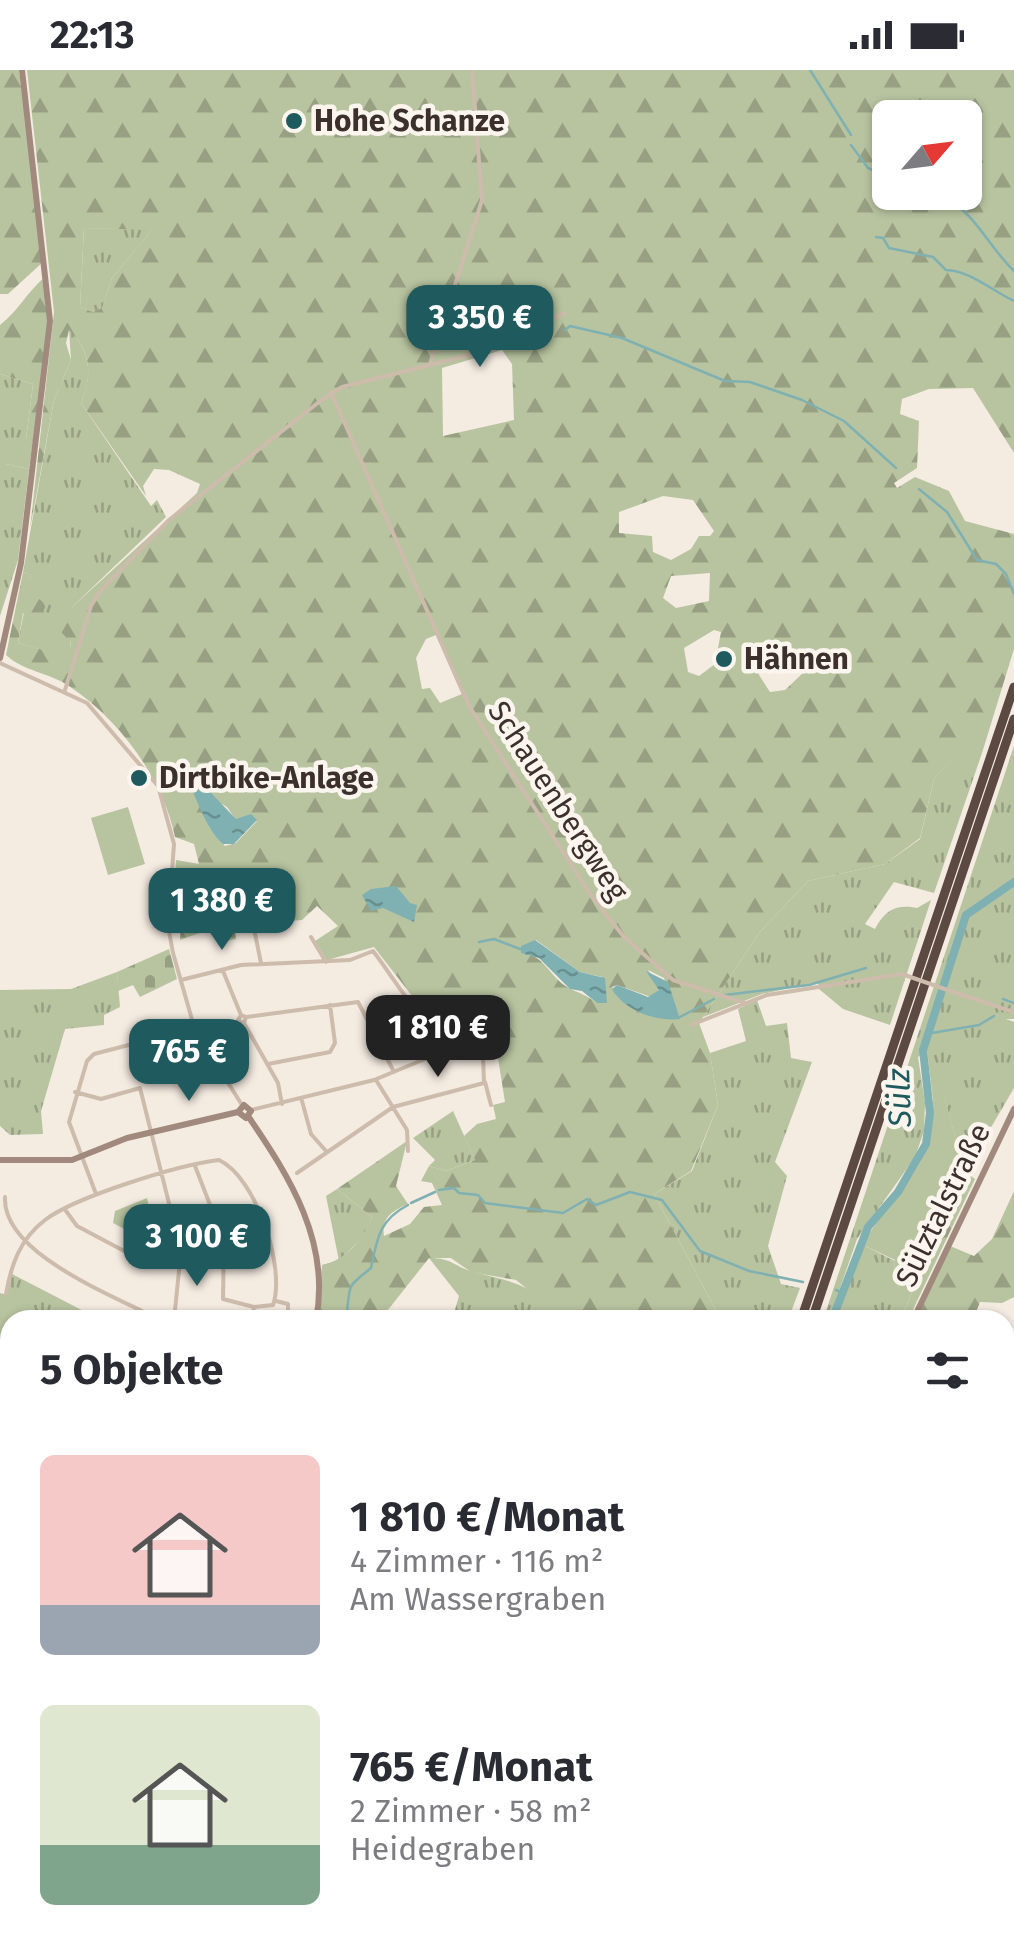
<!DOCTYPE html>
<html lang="de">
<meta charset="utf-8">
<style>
body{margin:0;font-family:"Fira Sans",sans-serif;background:#f2f2f3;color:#2b2b33;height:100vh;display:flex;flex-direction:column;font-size:38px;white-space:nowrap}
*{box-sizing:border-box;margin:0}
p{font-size:32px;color:#7c7c81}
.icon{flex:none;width:55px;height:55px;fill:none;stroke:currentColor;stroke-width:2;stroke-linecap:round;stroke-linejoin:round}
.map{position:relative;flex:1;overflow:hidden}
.details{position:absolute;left:0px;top:1240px;width:1015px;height:642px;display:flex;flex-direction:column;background:#fff;border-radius:30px 30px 0 0;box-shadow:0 2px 8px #0004}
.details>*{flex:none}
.needle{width:65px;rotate:62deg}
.buttons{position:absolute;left:872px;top:30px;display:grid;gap:20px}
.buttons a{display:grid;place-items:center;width:110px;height:110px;border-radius:15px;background:#fff;box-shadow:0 2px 8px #0004;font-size:50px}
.price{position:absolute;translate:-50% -85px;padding:0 22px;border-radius:20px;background:#1f5a5e;color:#fff;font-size:32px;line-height:65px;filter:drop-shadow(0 2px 5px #0008)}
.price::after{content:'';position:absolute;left:50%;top:60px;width:30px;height:22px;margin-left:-15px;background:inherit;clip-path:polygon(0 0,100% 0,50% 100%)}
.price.active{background:#222;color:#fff}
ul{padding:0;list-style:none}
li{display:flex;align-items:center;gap:30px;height:250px;padding:0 40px}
li span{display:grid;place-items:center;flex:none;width:280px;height:200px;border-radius:15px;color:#555}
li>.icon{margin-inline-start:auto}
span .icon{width:120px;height:120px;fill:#fffc;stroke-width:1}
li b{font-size:42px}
h2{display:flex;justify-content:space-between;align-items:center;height:120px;padding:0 40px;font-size:42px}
.status{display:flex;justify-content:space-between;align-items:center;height:70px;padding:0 50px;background:#fff;direction:ltr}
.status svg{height:28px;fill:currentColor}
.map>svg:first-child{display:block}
.grass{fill:url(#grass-tufts)}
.forest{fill:url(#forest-firs);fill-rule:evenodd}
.cemetery{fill:url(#cemetery-stones)}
.green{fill:#b8c4a0}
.water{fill:url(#water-ripples)}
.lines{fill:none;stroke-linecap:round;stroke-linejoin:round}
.stream{stroke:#7fb0b2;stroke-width:2.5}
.river{stroke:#7fb0b2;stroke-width:8}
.street{stroke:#cdbbac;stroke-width:4}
.secondary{stroke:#a18a7d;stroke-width:6}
.highway{stroke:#5c4a42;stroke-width:9}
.street-bridge{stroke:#cdbbac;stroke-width:4}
.poi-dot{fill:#1f5a5e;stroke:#fbf5ee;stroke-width:4}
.labels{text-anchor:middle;stroke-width:9;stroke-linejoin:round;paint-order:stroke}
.poi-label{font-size:30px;font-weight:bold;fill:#3b302b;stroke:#fbf5ee;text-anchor:start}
.street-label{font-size:30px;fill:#3b302b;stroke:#fbf5ee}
.water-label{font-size:32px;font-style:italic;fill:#1f5a5e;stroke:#fbf5ee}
</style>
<div class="status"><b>22:13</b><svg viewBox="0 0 49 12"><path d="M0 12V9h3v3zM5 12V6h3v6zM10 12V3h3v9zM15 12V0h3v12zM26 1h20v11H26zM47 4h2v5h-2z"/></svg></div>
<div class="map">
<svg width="1014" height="1881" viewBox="0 0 1014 1881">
<defs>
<pattern id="grass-tufts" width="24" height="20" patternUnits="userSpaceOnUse" patternTransform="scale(2.5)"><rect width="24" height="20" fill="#b8c4a0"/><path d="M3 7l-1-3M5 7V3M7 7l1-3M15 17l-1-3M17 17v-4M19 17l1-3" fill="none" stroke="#97a083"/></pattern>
<pattern id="forest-firs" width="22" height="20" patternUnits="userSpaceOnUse" patternTransform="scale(2.5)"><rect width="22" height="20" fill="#b8c4a0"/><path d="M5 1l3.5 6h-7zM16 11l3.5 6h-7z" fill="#97a083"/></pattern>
<pattern id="cemetery-stones" width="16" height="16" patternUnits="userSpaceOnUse" patternTransform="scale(2.5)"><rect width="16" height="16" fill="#b8c4a0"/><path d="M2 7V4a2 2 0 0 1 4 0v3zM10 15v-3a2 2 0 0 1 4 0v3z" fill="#97a083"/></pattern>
<pattern id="water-ripples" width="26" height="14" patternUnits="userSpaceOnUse" patternTransform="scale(2.5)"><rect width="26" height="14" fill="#7fb0b2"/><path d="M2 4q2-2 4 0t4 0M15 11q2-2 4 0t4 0" fill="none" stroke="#699091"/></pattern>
</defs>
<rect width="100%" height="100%" fill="#f4ebe1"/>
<!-- grass -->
<path class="grass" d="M84 158 153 159 112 208 102 239 93 242 80 237Z
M69 259C91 282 93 305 81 333L151 436 157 430 166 447 72 537 70 588 18 573 31 505 23 502 54 330 71 290Z
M0 304 33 314 26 369 6 394 29 399 18 490 0 546Z
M967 671 982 683 934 823 894 812 865 854 875 859C885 840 896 834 917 838L931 830 890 955 843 939 819 919 818 912 762 924 703 947 760 862 808 811 885 794 920 769 934 709Z
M1014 676V949H1006L1014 952V1018L965 1102 944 1027 933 1030 927 980 918 987 925 1033 924 1061 915 1087 857 1169 829 1250H823Z
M117 902 120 937 104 945V955L65 959 41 1041 43 1064 10 1065 0 1056V920L71 919Z
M757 930 766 956 787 953 791 988 812 992 775 1092 787 1106 768 1176 781 1214 800 1218 788 1250H721L654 1124 692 1101 718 1035 710 983 746 971 738 939Z
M453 1041 475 1090 446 1101 429 1096 435 1090 413 1068Z
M337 1119 372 1147 363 1167 339 1191 320 1250 322 1195 339 1191 326 1126Z
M863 1175 895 1191 894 1199 918 1209 900 1250H835Z
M429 1188C453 1188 454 1197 474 1202 521 1214 529 1214 566 1250H452L459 1226Z
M12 1204 101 1250H10V1301L0 1298V1223L7 1225Z
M1014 1329V1484L1005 1483V1333Z
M765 1873H907L913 1881H780Z"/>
<!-- forest -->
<path class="forest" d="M0 0H19L43 192 8 224H0Z
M27 0H1014V383L973 318 929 319 902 329 900 344 919 351 917 398 894 413 897 418 915 407 949 421 965 451 1014 464V579L982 683 967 672 934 709 920 768 885 794 808 811 760 862 699 953 710 983 718 1035 691 1101 654 1124 721 1250H566L516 1210 471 1202 451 1188H429L380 1250H320L322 1195C348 1189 361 1171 372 1147L337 1119 407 1071 396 1116 408 1134C392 1141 381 1148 384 1166L410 1154 424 1137 442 1135 432 1113 421 1111 429 1096 446 1101 475 1090 464 1066 477 1054 496 1049 493 1035 505 1032 497 982 463 981 423 940 374 877 327 890 315 871 338 856 317 836 302 850 253 854 248 816 241 812 226 815 229 828 223 830 226 843 232 842 236 869 222 872 219 856 180 870 182 840 173 835 176 790 199 794 194 774 175 767C163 709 120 650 69 616 50 603 23 601 6 585L23 502 31 505 29 520 46 535 40 548 23 543 18 573 69 587 71 572 53 554 59 539 72 537 197 423 200 414 169 400 154 399 143 416 146 426 81 333C92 305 92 282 69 260L66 273 71 290 54 330 30 459 54 242ZM890 48H965V122H890ZM84 158 152 160 112 208 102 238 93 242 80 237ZM502 280 512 294 514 350 443 366 442 298ZM663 426 693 430 714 461 710 466H699L691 479 671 490 653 482 652 466 619 463V442ZM710 503 709 531 676 538 663 528 671 506ZM714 560 721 562 715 594 699 606 688 602 684 578ZM436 565 462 624 440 633 430 618 422 619 416 588 426 569ZM780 572 804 602 785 620 770 622 759 605 760 575ZM191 716 227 737 236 750 257 751 236 773 225 776 210 758ZM536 870 580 902 602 907 597 933C587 925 578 923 567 917 549 906 544 884 521 883V877ZM648 900 664 908 680 949C656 943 623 942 612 917L617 915 651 927 660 919Z
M45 207 48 263 29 399 6 394 7 383 16 381 18 370 26 369 33 314 0 304V255C19 240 26 223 45 207Z
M965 1102 975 1109 908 1250H900Z
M1014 1121V1227L1002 1233 980 1232 973 1250H916L950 1176 974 1186 992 1169Z
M0 1298 10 1301V1867L0 1863Z
M1005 1483 1014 1484V1661L1005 1660Z
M23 1873H364L344 1881H43Z"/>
<!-- cemetery -->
<path class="cemetery" d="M169 879 177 909 140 927 133 915 118 921 117 902Z"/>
<!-- green -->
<path class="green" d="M128 737 145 794 108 805 91 748Z
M944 1026 965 1102 918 1209 894 1199 895 1190 863 1175C892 1120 936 1100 933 1030Z
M147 1128 157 1171 150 1173 113 1153 115 1141Z
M203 1873V1872L346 1873 328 1881H201Z"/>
<!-- water -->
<path class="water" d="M190 701 236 749 251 744 257 750 234 774H223C204 757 198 728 184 705Z
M396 816 410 833 417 835 414 852 383 838 371 841 362 825 371 819Z
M535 870 580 902 605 908 607 933H597L582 921 570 919 539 888 521 883V876Z
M646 901 668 912 680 949C654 952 623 939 612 919L617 915 648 927 659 920Z"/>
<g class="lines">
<!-- stream -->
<path class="stream" d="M810 0 851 65
M851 75 868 98 890 108
M933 122C974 137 985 173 1014 201
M876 167 883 168 889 178 933 187 946 200C968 200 993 221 1014 231
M565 260 570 256 622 268 725 311 750 312 802 330 844 351 896 398
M919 419 947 442 977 490 996 494 1006 504 1014 524
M198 845 204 817 212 806
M479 872 494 869 520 879
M725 925 809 915 866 898
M1003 929 1014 933
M678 948 714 929
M926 964 979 955 994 946
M439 1120 454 1118 459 1123 478 1125 485 1133 563 1143 587 1129 596 1135 630 1122 662 1130 700 1181 749 1201 803 1212
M411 1133 435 1122
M836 1220 841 1222
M346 1250C351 1212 345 1219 371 1198 377 1169 379 1150 408 1135
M1005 1293H1014
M1005 1582 1014 1583
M0 1739V1780
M947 1872 950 1881"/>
<!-- river -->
<path class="river" d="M832 1250 868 1157 898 1122 926 1074 930 1043 923 980 966 845 1014 812
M208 1881 211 1872"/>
<!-- street -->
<path class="street" d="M430 294 482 130 472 0
M331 322 469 636 590 824 624 867 673 910 745 933
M0 593 87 633 158 716 174 774 168 856 173 883 195 960 242 1035
M65 620 91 536 101 520 169 450 319 332 342 317 501 277 564 243
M246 820 261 893
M311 867 326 892
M223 901 241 945 238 950 244 953 246 947 241 945
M181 910 241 895 350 890 373 881C400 915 436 986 484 984
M956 923 1014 942
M246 947 358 932 394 1002
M244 953 278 1013 282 1034
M691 955 767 925 902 904
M268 994 330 982 335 973 330 935
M376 1010 407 1060 408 1081
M485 1012 491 1035
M75 1022 101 1029 140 1018 181 1181 174 1250
M302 1031 311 1064 326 1081
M251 1040 374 1010 454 977
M297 1103 393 1037 484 1013 483 985
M96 1124 69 1052 87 991 94 984 194 958
M5 1127C2 1184 115 1226 160 1250
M66 1141 77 1156 143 1191 179 1189
M6 1224C11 1195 20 1169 45 1150 75 1127 178 1095 219 1090 256 1107 286 1198 273 1235L254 1237 223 1229 224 1171 195 1096
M276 1231 288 1234V1244
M252 1250 254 1237
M1005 1329 1014 1326
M536 1872 537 1881"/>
<!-- secondary -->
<path class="secondary" d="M0 588 21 493 50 251 22 0
M248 1046C290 1107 331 1173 316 1250
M0 1090H72L127 1068 238 1042 244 1035 251 1041 246 1048 238 1042
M913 1250 1014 1039
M568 1881 572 1872"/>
<!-- highway -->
<path class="highway" d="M801 1250 1014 617
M812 1250 1014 649
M362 1881 377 1872
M383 1881 397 1872"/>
<!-- street-bridge -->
<path class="street-bridge" d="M902 904 956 923"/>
</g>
<!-- markers -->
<g class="poi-dot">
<circle cx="294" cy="51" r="10"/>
<circle cx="724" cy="589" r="10"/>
<circle cx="139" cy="708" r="10"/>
</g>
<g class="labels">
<!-- poi labels -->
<g class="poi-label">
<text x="314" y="61">Hohe Schanze</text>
<text x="744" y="599">Hähnen</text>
<text x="159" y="718">Dirtbike-Anlage</text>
</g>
<!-- street labels -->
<g class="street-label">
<text transform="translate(558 731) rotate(57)" y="10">Schauenbergweg</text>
<text transform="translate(943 1135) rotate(-64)" y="10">Sülztalstraße</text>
</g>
<!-- water labels -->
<g class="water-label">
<text transform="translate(899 1028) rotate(-92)" y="11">Sülz</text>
</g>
</g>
</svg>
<div class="buttons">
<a><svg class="needle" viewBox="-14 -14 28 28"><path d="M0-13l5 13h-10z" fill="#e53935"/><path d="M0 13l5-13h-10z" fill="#7c7c81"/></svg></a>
</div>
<b class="price" style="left:480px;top:300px">3 350 €</b>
<b class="price" style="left:222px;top:883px">1 380 €</b>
<b class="price active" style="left:438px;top:1010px">1 810 €</b>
<b class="price" style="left:189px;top:1034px">765 €</b>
<b class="price" style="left:197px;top:1219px">3 100 €</b>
<section class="details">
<h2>5 Objekte<svg class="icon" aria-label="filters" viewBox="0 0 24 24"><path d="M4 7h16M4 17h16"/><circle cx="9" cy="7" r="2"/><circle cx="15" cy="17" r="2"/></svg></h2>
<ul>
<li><span style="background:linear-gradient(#f6c9c9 75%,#9aa5b1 0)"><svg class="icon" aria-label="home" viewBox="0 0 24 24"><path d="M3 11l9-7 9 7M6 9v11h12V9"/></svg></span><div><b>1 810 €/Monat</b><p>4 Zimmer · 116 m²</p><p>Am Wassergraben</p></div></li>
<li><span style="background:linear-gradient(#dfe7d0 70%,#7fa58c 0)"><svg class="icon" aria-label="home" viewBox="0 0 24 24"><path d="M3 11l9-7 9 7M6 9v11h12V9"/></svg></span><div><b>765 €/Monat</b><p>2 Zimmer · 58 m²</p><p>Heidegraben</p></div></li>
</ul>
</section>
</div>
